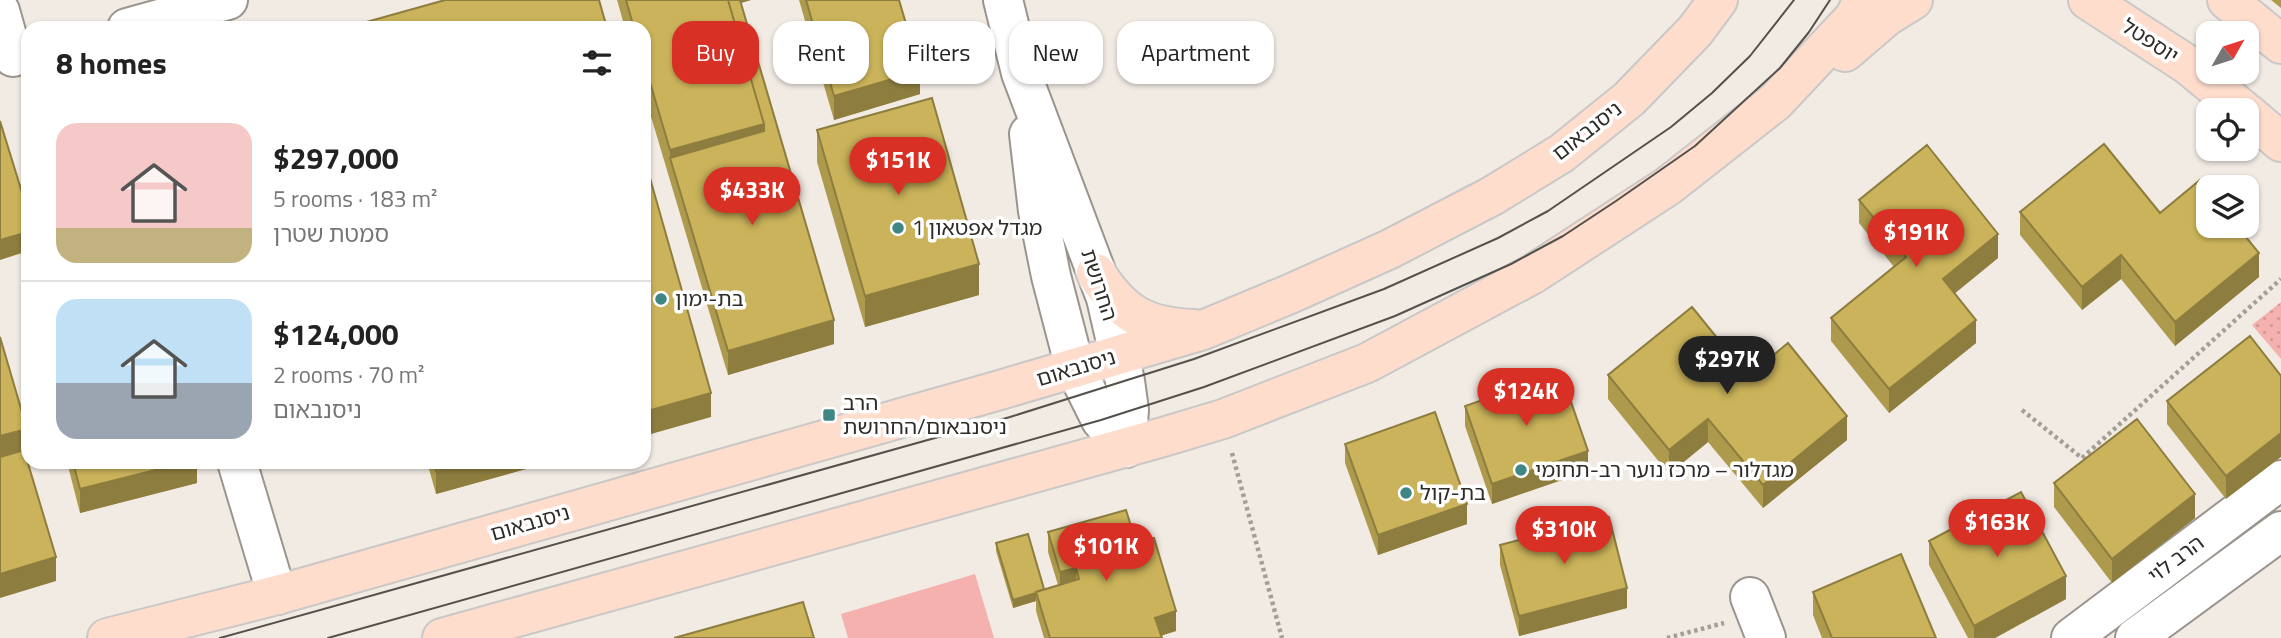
<!DOCTYPE html>
<meta charset="utf-8">
<style>
body{margin:0;font-family:"Titillium Web","Noto Sans Hebrew",sans-serif;background:#f2f2f2;color:#222;height:100vh;display:flex;flex-direction:column;font-size:26px;white-space:nowrap}
*{box-sizing:border-box;margin:0}
p{font-size:23px;color:#767676}
.icon{flex:none;width:38px;height:38px;fill:none;stroke:currentColor;stroke-width:2;stroke-linecap:round;stroke-linejoin:round}
.map{position:relative;flex:1;overflow:hidden}
.sheet{position:absolute;left:21px;top:21px;width:630px;height:448px;display:flex;flex-direction:column;background:#fff;border-radius:21px;box-shadow:0 2px 5px #0004}
.sheet>*{flex:none}
.hud{position:absolute;left:672px;top:21px;width:665px;height:63px;display:flex;gap:14px}
.needle{width:46px;rotate:51deg}
.controls{position:absolute;left:2196px;top:21px;display:grid;gap:14px}
.controls a{display:grid;place-items:center;width:63px;height:63px;border-radius:14px;background:#fff;box-shadow:0 2px 5px #0004;font-size:35px}
.price{position:absolute;translate:-50% -60px;padding:0 16px;border-radius:24px;background:#d93025;color:#fff;font-size:23px;line-height:46px;filter:drop-shadow(0 2px 4px #0008)}
.price::after{content:'';position:absolute;left:50%;top:42px;width:21px;height:16px;margin-left:-10px;background:inherit;clip-path:polygon(0 0,100% 0,50% 100%)}
.price.active{background:#222;color:#fff}
ul{padding:0;list-style:none}
li{display:flex;align-items:center;gap:21px;height:175px;padding:0 35px}
li+li{border-top:2px solid #e0e0e0}
li span{display:grid;place-items:center;flex:none;width:196px;height:140px;border-radius:21px;color:#555}
li>.icon{margin-inline-start:auto}
span .icon{width:84px;height:84px;fill:#fffc;stroke-width:1}
li b{font-size:30px}
h2{display:flex;justify-content:space-between;align-items:center;height:84px;padding:0 35px;font-size:30px}
.pill{padding:0 24px;border-radius:21px;background:#fff;box-shadow:0 2px 5px #0004;font-size:24px;line-height:63px}
.pill.active{background:#d93025;color:#fff}
.map>svg:first-child{display:block}
.grass{fill:url(#grass-dots)}
.pitch{fill:#f4b1ad}
.lines{fill:none;stroke-linecap:round;stroke-linejoin:round}
.minor-casing{stroke:#9a948e;stroke-width:42}
.major-casing{stroke:#c9c8c7;stroke-width:42}
.path{stroke:#a39e98;stroke-width:4.5;stroke-dasharray:3.5 3.5;stroke-linecap:butt}
.minor{stroke:#fff;stroke-width:38}
.major{stroke:#feddcd;stroke-width:38}
.tram{stroke:#54504c;stroke-width:2}
.wall{fill:#ae9a4d}
.shaded-wall{fill:#8d7d3f}
.building{fill:#cab35a;stroke:#8d7d3f;stroke-width:2}
.poi-dot{fill:#3f8784;stroke:#fff;stroke-width:2.5}
.labels{text-anchor:middle;stroke-width:7;stroke-linejoin:round;paint-order:stroke}
.street-label{font-size:21px;fill:#2e2b28;stroke:#fff}
.poi-label{font-size:21px;fill:#2e2b28;stroke:#fff;text-anchor:start}
</style>
<div class="map">
<svg width="2281" height="638" viewBox="0 0 2281 638">
<defs>
<pattern id="grass-dots" width="8" height="8" patternUnits="userSpaceOnUse" patternTransform="scale(1.75)"><rect width="8" height="8" fill="#f4b1ad"/><path d="M2 2h.1M6 6h.1" fill="none" stroke="#d29895" stroke-width="1.8" stroke-linecap="round"/></pattern>
</defs>
<rect width="100%" height="100%" fill="#f2ebe4"/>
<!-- grass -->
<path class="grass" d="M2281 302V359L2252 325Z"/>
<!-- pitch -->
<path class="pitch" d="M975 574 994 638H848L841 614Z"/>
<g class="lines">
<defs>
<path id="minor" d="M1003 0 1021 73 1106 298 1125 381 1129 410 1126 448
M0 11 13 57
M127 28 228 0
M1029 134 1038 211 1051 276 1075 368 1101 420 1126 448
M237 462 277 595
M1750 597 1766 638
M2071 638 2281 480
M2135 638 2281 531"/>
<path id="major" d="M2088 0 2188 65 2243 110
M2227 0 2281 44
M1845 52 1887 16 1913 0
M2247 113 2281 142
M1096 273C1122 314 1145 327 1194 329
M107 638 277 595 1000 390 1203 330 1292 293 1390 249 1492 196 1562 153 1629 99 1695 31 1718 0
M442 638 1163 437 1223 419 1367 363 1533 274 1668 186 1775 102 1854 18 1863 0"/>
</defs>
<!-- minor casing -->
<use href="#minor" class="minor-casing"/>
<!-- major casing -->
<use href="#major" class="major-casing"/>
<!-- path -->
<path class="path" d="M2022 410 2082 458 2281 279
M1232 453 1282 638
M1667 638 1724 623"/>
<!-- minor -->
<use href="#minor" class="minor"/>
<!-- major -->
<use href="#major" class="major"/>
<!-- tram -->
<path class="tram" d="M220 638 1010 417 1194 359 1384 289 1498 238 1548 211 1671 127 1712 93 1750 56 1794 0
M328 638 1101 420 1204 387 1395 316 1511 264 1563 236 1616 201 1695 146 1780 68 1809 32 1830 0"/>
</g>
<!-- wall -->
<path class="wall" d="M617 0H751L740 3 834 344 728 375 644 93V28H625Z
M799 0H899L920 94 834 120Z
M2271 0H2281V8Z
M817 130 979 295 865 327 817 162Z
M1859 200 1998 258 1955 293 1976 343 1889 413 1831 341V318L1894 267 1859 223Z
M2020 212 2160 213 2259 277 2175 346 2121 279 2082 310 2020 235Z
M2250 336 2226 499 2167 424V401Z
M1608 375 1748 376 1847 440 1763 508 1708 442 1669 474 1608 399Z
M1465 406 1588 471 1492 504 1465 426Z
M1345 444 1467 524 1378 555 1345 463Z
M67 462H197V483L80 513Z
M427 462H551L436 494Z
M2054 483 2195 518 2112 583 2054 507Z
M1048 532 1136 542 1176 631 1161 636 1162 638H1044L1036 611V601L1013 608 996 551V543L1044 589 1058 585 1048 552Z
M1929 541 2066 599 1995 638H1968L1929 565Z
M1500 545 1627 608 1519 636 1500 565Z
M1813 592 1936 638H1822L1813 615Z"/>
<!-- shaded-wall -->
<path class="shaded-wall" d="M734 0H751L734 5Z
M920 71V94L834 120V96Z
M764 124V155L670 158V150Z
M28 232V251L0 260V240Z
M1998 234V258L1943 303V279Z
M2259 253V277L2175 346V322Z
M2121 255V279L2082 310V287Z
M979 264V295L865 327V296Z
M834 320V344L728 375V351Z
M1976 320V343L1889 413V389Z
M711 393V417L644 436V412Z
M1847 416V440L1763 508V485Z
M1708 419V442L1669 474V450Z
M27 429V452L0 460V436Z
M2281 433V457L2226 499V476Z
M1588 451V471L1492 504V484Z
M187 462H197V483L80 513V489Z
M467 462H551L436 494V471Z
M2195 494V518L2112 583V559Z
M1467 504V524L1378 555V535Z
M56 557V581L0 598V574Z
M1076 568V587L1060 592V572Z
M2066 576V599L1995 638H1974V626Z
M1627 588V608L1519 636V616Z
M1036 593V601L1013 608V600Z
M1176 611V631L1155 637V618Z"/>
<!-- building -->
<path class="building" d="M445 0H599L607 28H345Z
M626 0H728L764 124 670 150 644 62V28H634Z
M728 0H740L834 320 728 351 670 158 764 131V124Z
M806 0H899L920 71 834 96Z
M932 98 979 264 865 296 817 130Z
M0 121 28 212V232L0 240Z
M2104 144 2160 213 2200 180 2208 190V226H2237L2259 253 2175 322 2121 255 2082 287 2020 212Z
M1927 145 1998 234 1943 279 1976 320 1889 389 1831 318 1906 257 1859 200Z
M644 157 711 393 644 412Z
M1692 307 1748 376 1788 343 1847 416 1763 485 1708 419 1669 450 1608 375Z
M2250 336 2281 376V433L2226 476 2167 401Z
M0 337 27 429 0 436Z
M1561 373 1588 451 1492 484 1465 406Z
M1435 412 1467 504 1378 535 1345 444Z
M2137 419 2195 494 2112 559 2054 483Z
M24 450 56 557 0 574V457Z
M73 462H187L80 489Z
M434 462H467L436 471Z
M2021 492 2066 576 1974 626 1929 541Z
M1126 510 1136 542 1154 538 1176 611 1155 618 1162 638H1050L1036 592 1079 579 1076 568 1060 572 1048 532Z
M1609 517 1627 588 1519 616 1500 545Z
M1028 534 1044 589 1036 592V593L1013 600 996 543Z
M1901 554 1936 638H1832L1813 592Z
M803 602 814 638H674Z"/>
<!-- markers -->
<g class="poi-dot">
<circle cx="898" cy="228" r="7"/>
<circle cx="661" cy="299" r="7"/>
<rect x="822" y="408" width="14" height="14" rx="3.5"/>
<circle cx="1521" cy="470" r="7"/>
<circle cx="1406" cy="493" r="7"/>
</g>
<g class="labels">
<!-- street labels -->
<g class="street-label">
<text transform="translate(2150 41) rotate(33)" y="7">יוספטל</text>
<text transform="translate(1587 131) rotate(-38)" y="7">ניסנבאום</text>
<text transform="translate(1099 285) rotate(72)" y="7">החרושת</text>
<text transform="translate(1076 368) rotate(-17)" y="7">ניסנבאום</text>
<text transform="translate(530 523) rotate(-16)" y="7">ניסנבאום</text>
<text transform="translate(2176 559) rotate(-37)" y="7">הרב לוי</text>
</g>
<!-- poi labels -->
<g class="poi-label">
<text x="912" y="235">מגדל אפטאון 1</text>
<text x="675" y="306">בת-ימון</text>
<text x="843" y="410">הרב<tspan x="843" dy="24">ניסנבאום/החרושת</tspan></text>
<text x="1535" y="477">מגדלור – מרכז נוער רב-תחומי</text>
<text x="1420" y="500">בת-קול</text>
</g>
</g>
</svg>
<div class="controls">
<a><svg class="needle" viewBox="-14 -14 28 28"><path d="M0-13l5 13h-10z" fill="#e53935"/><path d="M0 13l5-13h-10z" fill="#767676"/></svg></a>
<a><svg class="icon" aria-label="locate" viewBox="0 0 24 24"><circle cx="12" cy="12" r="6"/><path d="M12 2v4M12 18v4M2 12h4M18 12h4"/></svg></a>
<a><svg class="icon" aria-label="layers" viewBox="0 0 24 24"><path d="M12 4l9 5-9 5-9-5zM3 14l9 5 9-5"/></svg></a>
</div>
<b class="price" style="left:898px;top:197px">$151K</b>
<b class="price" style="left:752px;top:227px">$433K</b>
<b class="price" style="left:1916px;top:269px">$191K</b>
<b class="price active" style="left:1727px;top:396px">$297K</b>
<b class="price" style="left:1526px;top:428px">$124K</b>
<b class="price" style="left:1997px;top:559px">$163K</b>
<b class="price" style="left:1564px;top:566px">$310K</b>
<b class="price" style="left:1106px;top:583px">$101K</b>
<div class="hud">
<a class="pill active">Buy</a>
<a class="pill">Rent</a>
<a class="pill">Filters</a>
<a class="pill">New</a>
<a class="pill">Apartment</a>
</div>
<section class="sheet">
<h2>8 homes<svg class="icon" aria-label="filters" viewBox="0 0 24 24"><path d="M4 7h16M4 17h16"/><circle cx="9" cy="7" r="2"/><circle cx="15" cy="17" r="2"/></svg></h2>
<ul>
<li><span style="background:linear-gradient(#f6c9c9 75%,#c2b280 0)"><svg class="icon" aria-label="home" viewBox="0 0 24 24"><path d="M3 11l9-7 9 7M6 9v11h12V9"/></svg></span><div><b>$297,000</b><p>5 rooms · 183 m²</p><p>סמטת שטרן</p></div></li>
<li><span style="background:linear-gradient(#bfe0f5 60%,#9aa5b1 0)"><svg class="icon" aria-label="home" viewBox="0 0 24 24"><path d="M3 11l9-7 9 7M6 9v11h12V9"/></svg></span><div><b>$124,000</b><p>2 rooms · 70 m²</p><p>ניסנבאום</p></div></li>
</ul>
</section>
</div>
